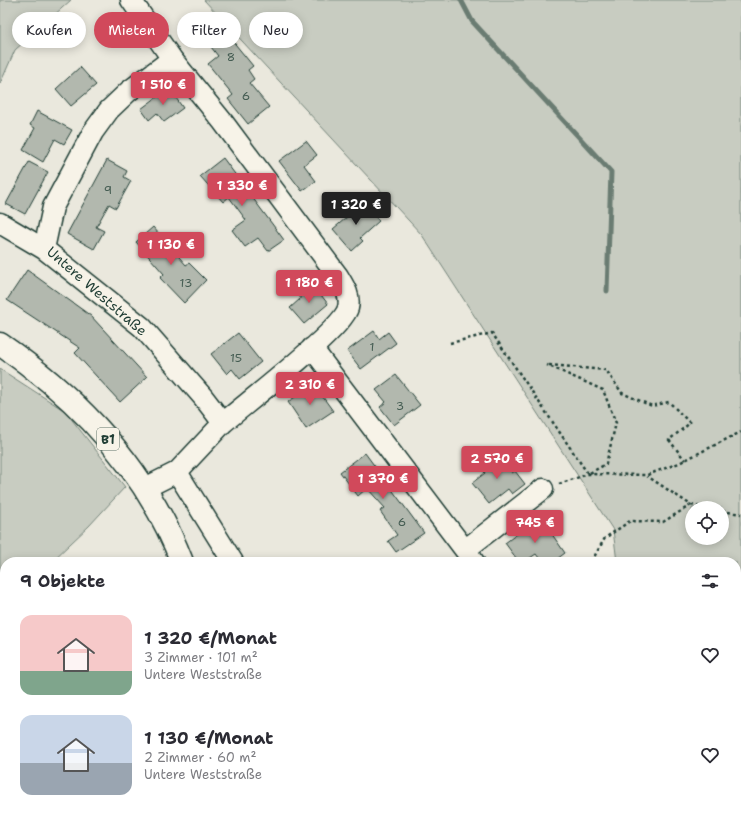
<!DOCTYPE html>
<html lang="de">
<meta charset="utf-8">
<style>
body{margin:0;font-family:"Shantell Sans",sans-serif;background:#f7f7f7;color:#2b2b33;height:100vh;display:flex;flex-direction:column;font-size:15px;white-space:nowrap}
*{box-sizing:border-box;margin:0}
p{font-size:13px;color:#7c7c81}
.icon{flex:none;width:22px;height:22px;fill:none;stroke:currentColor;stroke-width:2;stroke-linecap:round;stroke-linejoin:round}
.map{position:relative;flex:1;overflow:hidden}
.details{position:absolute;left:0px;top:557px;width:741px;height:256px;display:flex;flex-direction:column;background:#fff;border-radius:16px 16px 0 0;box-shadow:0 2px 10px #0003}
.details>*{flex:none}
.top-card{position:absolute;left:12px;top:12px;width:400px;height:36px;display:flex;gap:8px}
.tools{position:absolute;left:685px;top:501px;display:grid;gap:8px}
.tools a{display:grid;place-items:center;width:44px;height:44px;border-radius:50%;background:#fff;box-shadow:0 2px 10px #0003;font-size:20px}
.price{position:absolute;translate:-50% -34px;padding:0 9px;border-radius:4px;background:#d1495b;color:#fff;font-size:13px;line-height:26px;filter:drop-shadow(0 1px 2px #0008)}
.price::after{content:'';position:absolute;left:50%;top:24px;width:12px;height:9px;margin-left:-6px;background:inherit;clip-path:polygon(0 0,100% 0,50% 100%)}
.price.active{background:#222;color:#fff}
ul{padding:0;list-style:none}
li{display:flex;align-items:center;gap:12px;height:100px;padding:0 20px}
li span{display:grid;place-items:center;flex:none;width:112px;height:80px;border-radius:12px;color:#555}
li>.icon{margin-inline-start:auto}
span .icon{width:48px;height:48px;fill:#fffc;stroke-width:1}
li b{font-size:17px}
h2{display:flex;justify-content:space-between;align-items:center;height:48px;padding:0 20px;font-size:17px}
.pill{padding:0 14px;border-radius:18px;background:#fff;box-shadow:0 2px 10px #0003;font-size:14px;line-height:36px}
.pill.active{background:#d1495b;color:#fff}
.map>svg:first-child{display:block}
.green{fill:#c8ccc1;stroke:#74847a;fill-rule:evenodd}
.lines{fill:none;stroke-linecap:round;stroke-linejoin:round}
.stream{stroke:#6a7c72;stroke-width:5}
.building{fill:#b2b8ae;stroke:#1f3d34}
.minor-casing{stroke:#1f3d34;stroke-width:23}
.major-casing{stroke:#1f3d34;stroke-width:25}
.path{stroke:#1f3d34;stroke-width:2.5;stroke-dasharray:3 3;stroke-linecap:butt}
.minor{stroke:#f7f3e8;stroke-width:20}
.major{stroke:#f7f3e8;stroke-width:22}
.labels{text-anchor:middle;stroke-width:4;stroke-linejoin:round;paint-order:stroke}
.number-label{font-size:12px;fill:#445c52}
.shield{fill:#f7f3e8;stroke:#60746a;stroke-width:1}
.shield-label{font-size:13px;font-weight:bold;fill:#1f3d34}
.street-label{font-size:14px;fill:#1f3d34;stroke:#f7f3e8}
</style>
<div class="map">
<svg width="741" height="813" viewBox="0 0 741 813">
<rect width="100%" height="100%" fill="#eae8dd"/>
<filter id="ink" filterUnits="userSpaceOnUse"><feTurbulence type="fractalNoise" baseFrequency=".025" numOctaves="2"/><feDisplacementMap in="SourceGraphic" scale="8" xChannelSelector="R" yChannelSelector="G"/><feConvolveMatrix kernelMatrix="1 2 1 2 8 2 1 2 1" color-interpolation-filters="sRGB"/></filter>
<g filter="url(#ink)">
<!-- green -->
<path class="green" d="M0 0H71L15 50 0 84Z
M204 0H741V813H523L526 808H736V562H617L613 530 422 235ZM692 508H722V538H692Z
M0 369 65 411 125 487 89 526 51 562H5V606L0 611Z
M401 808H454L462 813H398Z"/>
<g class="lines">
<!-- stream -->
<path class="stream" d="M461 0 472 21 611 172 607 291"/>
</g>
<!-- building -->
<path class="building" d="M227 34 253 66 248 70 254 79 249 83 269 107 248 124 228 99 233 95 208 64 218 56 211 47Z
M80 67 96 85 71 106 56 89Z
M169 88 183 108 164 122 157 113 149 120 141 109Z
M37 111 72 130 64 144 55 139 43 162 23 150 35 128 30 125Z
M306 141 317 155 304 165 316 181 302 191 279 161Z
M223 158 284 240 268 251 258 238 245 247 232 230 246 220 229 197 223 202 200 176Z
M107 160 127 171 124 177 131 181 116 208 109 204 96 227 104 231 94 249 67 234Z
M29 162 48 172 25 214 6 204Z
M364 203 379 221 360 238 363 241 352 251 333 229Z
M153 227 186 265 189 263 206 280 184 303 160 278 164 274 136 242Z
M27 270 91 316 147 377 120 402 75 353 80 348 7 300Z
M306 285 314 286 328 304 304 324 290 308 300 299V290Z
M374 331 379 339 388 332 396 343 361 369 347 351Z
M238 333 261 362 240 379 232 369 227 374 211 354Z
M396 375 420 405 394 425 380 407 386 402 376 390Z
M312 382 333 411 306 429 288 402 295 397 293 395Z
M365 453 424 533 396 552 388 541 397 535 380 511 385 508 367 488 358 496 340 472Z
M494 456 499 462 501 460 512 473 515 471 525 484 512 494 508 489 489 504 472 483 485 473 480 466Z
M540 517 565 553 553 562H542L536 554 524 562H519L505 543Z"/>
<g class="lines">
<defs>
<path id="minor" d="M131 0 172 59 223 122 338 276C344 286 351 296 348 308 342 330 245 404 223 423
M0 223 44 249
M312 348 474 562
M177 472 233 562
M145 488 177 472 223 423 203 397 142 327 44 249 53 207 93 132 109 110 129 91 172 59
M465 550 543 489"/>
<path id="major" d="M0 344C80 399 147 471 182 562
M645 808 649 813
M206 813 207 808
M566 813 570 808"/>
</defs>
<!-- minor casing -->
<use href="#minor" class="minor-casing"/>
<!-- major casing -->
<use href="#major" class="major-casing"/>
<!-- path -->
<path class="path" d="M450 343 492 333 588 474 606 464 616 423 603 390 547 365
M549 365 606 370 622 393 652 406 669 402 690 423 669 440 685 460
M559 484 588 474 647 475 679 463 741 432
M691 505 707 508
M722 511 741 514
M594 562V557L605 538 630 521 663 522 691 505 647 476
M736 582H741
M736 691 740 697 741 703
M736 717 741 711
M736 738 740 747 736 785
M733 808 741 813"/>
<!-- minor -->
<use href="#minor" class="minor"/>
<!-- major -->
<use href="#major" class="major"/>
</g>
</g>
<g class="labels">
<!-- number labels -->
<g class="number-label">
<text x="231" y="61">8</text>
<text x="246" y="100">6</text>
<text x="108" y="194">9</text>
<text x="186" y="287">13</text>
<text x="372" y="351">1</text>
<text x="236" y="362">15</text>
<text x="400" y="410">3</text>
<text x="402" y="526">6</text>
</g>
<!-- shield labels -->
<rect class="shield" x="97" y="428" width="22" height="22" rx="3"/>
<g class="shield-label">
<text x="108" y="444">B1</text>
</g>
<!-- street labels -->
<g class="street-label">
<text transform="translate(97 291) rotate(41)" y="5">Untere Weststraße</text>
</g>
</g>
</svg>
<div class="tools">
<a><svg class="icon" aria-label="locate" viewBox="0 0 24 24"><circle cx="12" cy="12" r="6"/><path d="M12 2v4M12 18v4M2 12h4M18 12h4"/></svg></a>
</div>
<b class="price" style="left:163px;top:106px">1 510 €</b>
<b class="price" style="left:242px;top:207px">1 330 €</b>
<b class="price active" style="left:356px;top:226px">1 320 €</b>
<b class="price" style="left:171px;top:266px">1 130 €</b>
<b class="price" style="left:309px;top:304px">1 180 €</b>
<b class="price" style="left:310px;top:406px">2 310 €</b>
<b class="price" style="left:497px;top:480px">2 570 €</b>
<b class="price" style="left:383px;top:500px">1 370 €</b>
<b class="price" style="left:535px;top:544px">745 €</b>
<div class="top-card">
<a class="pill">Kaufen</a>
<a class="pill active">Mieten</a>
<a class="pill">Filter</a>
<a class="pill">Neu</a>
</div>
<section class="details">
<h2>9 Objekte<svg class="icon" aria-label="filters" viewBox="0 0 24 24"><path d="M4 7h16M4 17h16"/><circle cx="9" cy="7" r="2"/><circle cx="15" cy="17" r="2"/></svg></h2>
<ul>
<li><span style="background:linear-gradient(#f6c9c9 70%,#7fa58c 0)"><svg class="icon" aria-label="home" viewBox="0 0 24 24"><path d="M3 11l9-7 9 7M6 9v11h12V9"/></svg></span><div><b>1 320 €/Monat</b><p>3 Zimmer · 101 m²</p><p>Untere Weststraße</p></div><svg class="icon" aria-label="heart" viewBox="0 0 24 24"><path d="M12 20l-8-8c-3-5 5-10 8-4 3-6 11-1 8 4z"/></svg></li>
<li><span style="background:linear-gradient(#c9d6e8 60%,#9aa5b1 0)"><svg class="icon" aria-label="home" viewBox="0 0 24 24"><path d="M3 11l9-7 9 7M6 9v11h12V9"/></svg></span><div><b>1 130 €/Monat</b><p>2 Zimmer · 60 m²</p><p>Untere Weststraße</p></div><svg class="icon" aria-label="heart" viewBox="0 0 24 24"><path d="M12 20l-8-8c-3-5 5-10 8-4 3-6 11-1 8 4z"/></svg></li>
</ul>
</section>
</div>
